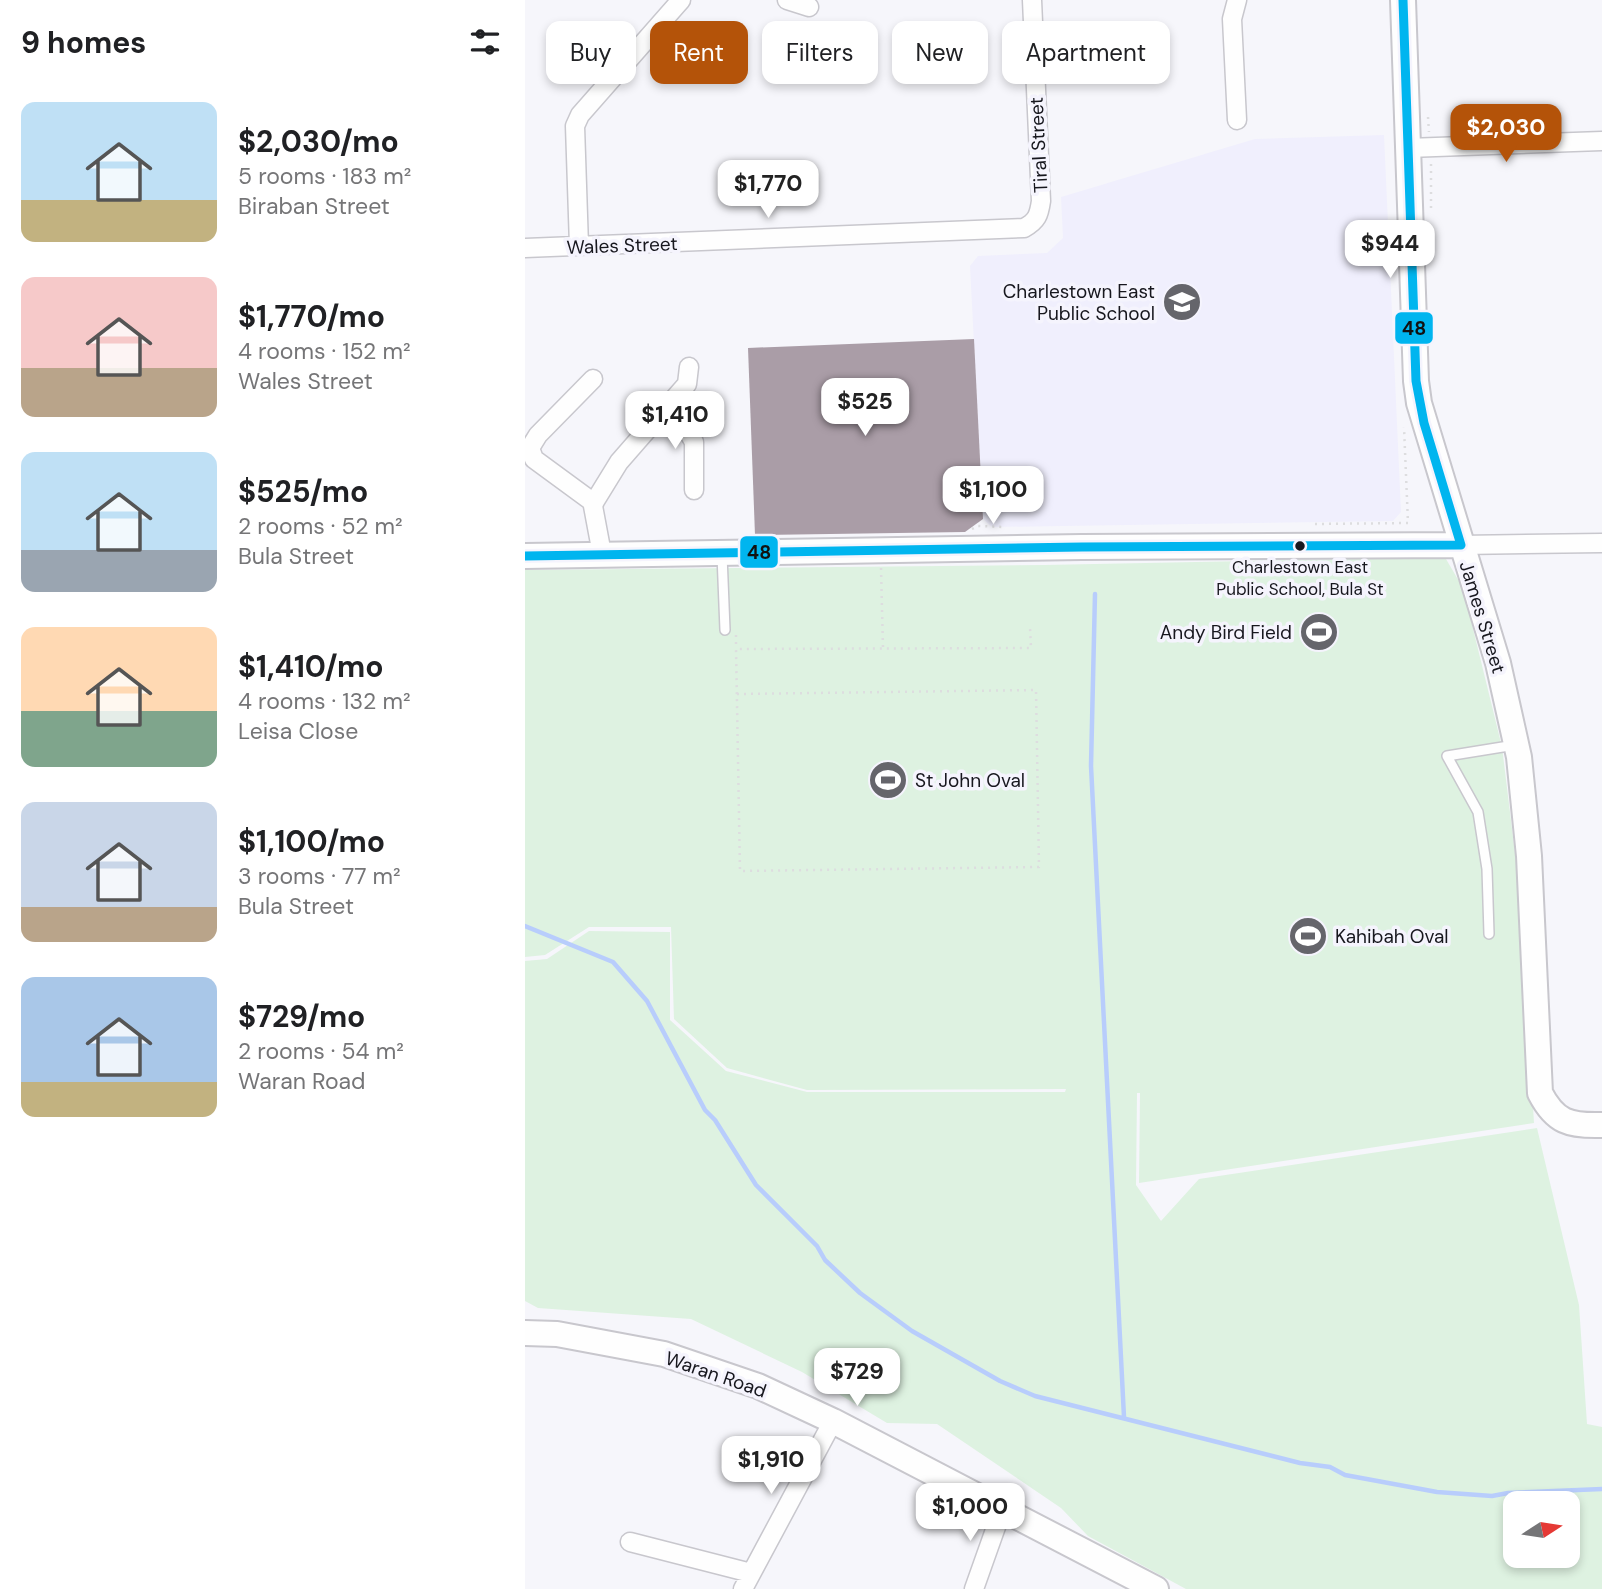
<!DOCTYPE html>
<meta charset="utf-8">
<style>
body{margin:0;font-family:"DM Sans",sans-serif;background:#f6f6f6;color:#202124;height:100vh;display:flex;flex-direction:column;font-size:26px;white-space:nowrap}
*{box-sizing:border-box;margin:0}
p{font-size:23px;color:#757577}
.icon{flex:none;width:38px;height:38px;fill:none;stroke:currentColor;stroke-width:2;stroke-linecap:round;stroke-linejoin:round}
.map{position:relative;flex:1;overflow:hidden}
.drawer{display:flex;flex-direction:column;background:#fff;width:525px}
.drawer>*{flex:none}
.guide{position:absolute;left:21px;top:21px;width:665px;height:63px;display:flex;gap:14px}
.needle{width:46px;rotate:78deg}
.controls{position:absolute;left:978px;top:1491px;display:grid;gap:14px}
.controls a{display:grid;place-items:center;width:77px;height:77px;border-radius:14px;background:#fff;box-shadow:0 4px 10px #0003;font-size:35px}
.price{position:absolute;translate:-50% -60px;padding:0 16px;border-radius:14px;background:#fff;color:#222;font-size:23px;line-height:46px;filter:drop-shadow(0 2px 4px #0008)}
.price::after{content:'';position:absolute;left:50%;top:42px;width:21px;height:16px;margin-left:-10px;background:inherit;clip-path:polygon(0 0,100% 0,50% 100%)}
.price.selected{background:#b45309;color:#fff}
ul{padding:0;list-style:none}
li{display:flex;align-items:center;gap:21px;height:175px;padding:0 21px}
li span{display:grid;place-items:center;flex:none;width:196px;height:140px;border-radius:14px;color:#555}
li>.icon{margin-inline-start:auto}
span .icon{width:84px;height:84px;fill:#fffc;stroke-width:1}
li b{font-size:30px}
h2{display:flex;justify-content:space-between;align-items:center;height:84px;padding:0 21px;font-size:30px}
.tag{padding:0 24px;border-radius:14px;background:#fff;box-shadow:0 4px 10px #0003;font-size:24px;line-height:63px}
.tag.selected{background:#b45309;color:#fff}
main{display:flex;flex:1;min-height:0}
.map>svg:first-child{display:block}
.built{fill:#f0effd}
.green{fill:#def2e1;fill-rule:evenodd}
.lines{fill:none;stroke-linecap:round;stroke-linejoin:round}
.stream{stroke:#b8cdfc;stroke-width:4.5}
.building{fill:#aa9da7}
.lane-casing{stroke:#c8c7cd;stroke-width:12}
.street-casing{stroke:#c8c7cd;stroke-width:21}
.secondary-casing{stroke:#c8c7cd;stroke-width:28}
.path{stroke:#dddddf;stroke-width:2.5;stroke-dasharray:2 5;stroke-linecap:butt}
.lane{stroke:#fefefe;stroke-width:9}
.street{stroke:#fefefe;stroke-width:18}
.secondary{stroke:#fefefe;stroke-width:24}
.bus-1-casing{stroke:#f5f4fd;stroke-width:14}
.bus-1{stroke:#00b5ef;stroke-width:9}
.bus-dot{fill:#17171e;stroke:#f5f4fd;stroke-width:2.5}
.labels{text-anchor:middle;stroke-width:7;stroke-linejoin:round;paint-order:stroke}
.bus-label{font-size:17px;fill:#17171e;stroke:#f5f4fd}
.street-label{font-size:19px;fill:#17171e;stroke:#f5f4fd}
.poi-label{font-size:19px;fill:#17171e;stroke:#f5f4fd;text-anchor:end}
.line-badge{stroke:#f5f4fd;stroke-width:2.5}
.pale-badge-label{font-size:19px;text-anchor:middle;font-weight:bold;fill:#111}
</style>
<main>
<section class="drawer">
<h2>9 homes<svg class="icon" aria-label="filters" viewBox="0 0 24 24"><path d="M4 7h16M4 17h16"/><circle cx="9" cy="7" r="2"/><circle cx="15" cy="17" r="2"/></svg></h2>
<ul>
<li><span style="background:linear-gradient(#bfe0f5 70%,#c2b280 0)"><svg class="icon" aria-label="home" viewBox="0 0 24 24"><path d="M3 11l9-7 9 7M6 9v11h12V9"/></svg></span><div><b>$2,030/mo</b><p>5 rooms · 183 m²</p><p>Biraban Street</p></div></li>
<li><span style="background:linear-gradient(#f6c9c9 65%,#b9a48a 0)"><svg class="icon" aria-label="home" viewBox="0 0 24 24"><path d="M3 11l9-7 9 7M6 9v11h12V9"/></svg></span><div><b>$1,770/mo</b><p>4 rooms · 152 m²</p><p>Wales Street</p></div></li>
<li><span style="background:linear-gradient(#bfe0f5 70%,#9aa5b1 0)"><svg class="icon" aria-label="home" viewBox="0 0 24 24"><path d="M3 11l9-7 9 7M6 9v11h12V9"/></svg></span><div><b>$525/mo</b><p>2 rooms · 52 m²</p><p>Bula Street</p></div></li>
<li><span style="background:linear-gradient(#ffd9b3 60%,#7fa58c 0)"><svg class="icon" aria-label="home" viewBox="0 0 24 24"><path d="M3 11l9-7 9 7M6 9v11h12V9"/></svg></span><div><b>$1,410/mo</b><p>4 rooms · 132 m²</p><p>Leisa Close</p></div></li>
<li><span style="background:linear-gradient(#c9d6e8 75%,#b9a48a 0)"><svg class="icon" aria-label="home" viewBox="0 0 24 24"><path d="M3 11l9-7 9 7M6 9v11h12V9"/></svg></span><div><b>$1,100/mo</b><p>3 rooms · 77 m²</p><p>Bula Street</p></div></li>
<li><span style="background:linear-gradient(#a9c7e8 75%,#c2b280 0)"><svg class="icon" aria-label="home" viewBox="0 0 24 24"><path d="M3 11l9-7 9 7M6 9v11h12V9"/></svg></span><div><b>$729/mo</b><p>2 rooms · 54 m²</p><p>Waran Road</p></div></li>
</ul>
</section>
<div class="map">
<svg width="1077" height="1589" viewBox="0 0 1077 1589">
<rect width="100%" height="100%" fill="#f6f6fb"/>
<!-- built -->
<path class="built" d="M859 135 876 512 868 521 467 527 458 519 445 266 453 256 522 253 538 238 536 197 730 139Z"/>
<!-- green -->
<path class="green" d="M876 558 921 559 938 588 977 747 995 894 1009 1123 614 1183 615 1093H612L611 1185 636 1221 674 1179 1012 1128 1054 1305 1062 1424 1077 1427V1589H661L563 1536 536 1508 412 1424 362 1423 277 1372 166 1319 13 1308 0 1301V961L22 959 64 931 145 932V1020L201 1071 282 1092H540L541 1089 282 1090 202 1068 149 1019 146 927H64L20 955 0 957V570L519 565ZM990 1503H1043V1556H990Z"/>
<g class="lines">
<!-- stream -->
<path class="stream" d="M570 594 566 766 599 1417
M0 926 88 962 122 1001 180 1110 190 1120 231 1185 292 1246 300 1260 335 1293 387 1331 475 1381 510 1396 775 1463 805 1467 820 1475 912 1492 967 1496 983 1493 1077 1489"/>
</g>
<!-- building -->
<path class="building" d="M449 339 458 519 440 532 230 535 223 348Z"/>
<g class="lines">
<defs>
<path id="lane" d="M197 555 200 630
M964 934 962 869 953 812 922 756 990 745"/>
<path id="street" d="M262 0 284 7
M712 120 707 19 712 0
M883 148 1077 141
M54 246 50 126 55 115 156 0
M0 248 499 228C512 221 514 215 516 201L507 0
M68 379 13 435 5 448 9 459 69 503
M141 409 162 430 169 442V490
M936 545 1077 543
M77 554 68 506 70 501 94 462 162 384 164 367
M105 1542 226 1573
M218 1589 308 1421
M449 1589 477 1510"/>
<path id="secondary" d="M878 0 891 381 894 403 973 663 994 757 1004 856 1015 1093C1030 1122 1044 1126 1077 1125
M0 556 557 547 936 545
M0 1333 32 1334 139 1354 233 1386 308 1421 631 1589"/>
</defs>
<!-- lane casing -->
<use href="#lane" class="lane-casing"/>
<!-- street casing -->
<use href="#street" class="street-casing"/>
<!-- secondary casing -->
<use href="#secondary" class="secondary-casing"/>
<!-- path -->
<path class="path" d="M903 117 904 132
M906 164V210
M790 524 883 523 879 427
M447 529 453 526 479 527
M356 568 358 648
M211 635V649
M212 694 511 690 514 867 215 871 211 649 506 648 505 627"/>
<!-- lane -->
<use href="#lane" class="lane"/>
<!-- street -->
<use href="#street" class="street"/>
<!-- secondary -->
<use href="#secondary" class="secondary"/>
<defs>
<path id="bus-1" d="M878 0 891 381 899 423 936 545
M0 556 557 547 936 545"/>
</defs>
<!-- bus-1 casing -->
<use href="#bus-1" class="bus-1-casing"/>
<!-- bus-1 -->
<use href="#bus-1" class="bus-1"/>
</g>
<!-- icons -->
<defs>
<symbol id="school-disc" viewBox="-11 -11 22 22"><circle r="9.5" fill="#65656b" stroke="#f5f4fd"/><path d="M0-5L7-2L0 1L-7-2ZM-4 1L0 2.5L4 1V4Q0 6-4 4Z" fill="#fff"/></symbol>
<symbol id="stadium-disc" viewBox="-11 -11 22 22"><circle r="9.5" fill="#65656b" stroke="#f5f4fd"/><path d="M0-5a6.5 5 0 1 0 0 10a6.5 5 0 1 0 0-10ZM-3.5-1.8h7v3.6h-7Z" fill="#fff"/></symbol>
</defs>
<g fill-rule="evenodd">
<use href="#school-disc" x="635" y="280" width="44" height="44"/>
<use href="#stadium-disc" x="772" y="610" width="44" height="44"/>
<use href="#stadium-disc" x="341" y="758" width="44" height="44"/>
<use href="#stadium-disc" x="761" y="914" width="44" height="44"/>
</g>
<!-- markers -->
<circle class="bus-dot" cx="775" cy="546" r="6"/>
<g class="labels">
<!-- bus labels -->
<g class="bus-label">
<text x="775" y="573">Charlestown East<tspan x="775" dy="22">Public School, Bula St</tspan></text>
</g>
<!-- street labels -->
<g class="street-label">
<text transform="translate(513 145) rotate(-93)" y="7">Tiral Street</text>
<text transform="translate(97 245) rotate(-2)" y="7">Wales Street</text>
<text transform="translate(958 617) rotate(73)" y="7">James Street</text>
<text transform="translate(191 1374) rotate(19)" y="7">Waran Road</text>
</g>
<!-- poi labels -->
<g class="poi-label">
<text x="630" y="298">Charlestown East<tspan x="630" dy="22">Public School</tspan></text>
<text x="767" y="639">Andy Bird Field</text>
<text x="390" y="787" text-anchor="start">St John Oval</text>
<text x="810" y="943" text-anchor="start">Kahibah Oval</text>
</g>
</g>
<g class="line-badge">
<rect x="869" y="311" width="40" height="34" rx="7" fill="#00b5ef"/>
<rect x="214" y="535" width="40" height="34" rx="7" fill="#00b5ef"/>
</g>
<g class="pale-badge-label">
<text x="889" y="335">48</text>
<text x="234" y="559">48</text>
</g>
</svg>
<div class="controls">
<a><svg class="needle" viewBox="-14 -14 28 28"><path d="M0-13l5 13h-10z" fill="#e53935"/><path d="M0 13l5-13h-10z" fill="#757577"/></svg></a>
</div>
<b class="price selected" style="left:981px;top:164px">$2,030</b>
<b class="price" style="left:243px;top:220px">$1,770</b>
<b class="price" style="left:865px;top:280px">$944</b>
<b class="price" style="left:340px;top:438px">$525</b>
<b class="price" style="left:150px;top:451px">$1,410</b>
<b class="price" style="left:468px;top:526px">$1,100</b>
<b class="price" style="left:332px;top:1408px">$729</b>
<b class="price" style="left:246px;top:1496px">$1,910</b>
<b class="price" style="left:445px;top:1543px">$1,000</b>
<div class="guide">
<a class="tag">Buy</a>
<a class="tag selected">Rent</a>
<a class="tag">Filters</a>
<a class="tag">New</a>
<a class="tag">Apartment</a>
</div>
</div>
</main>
